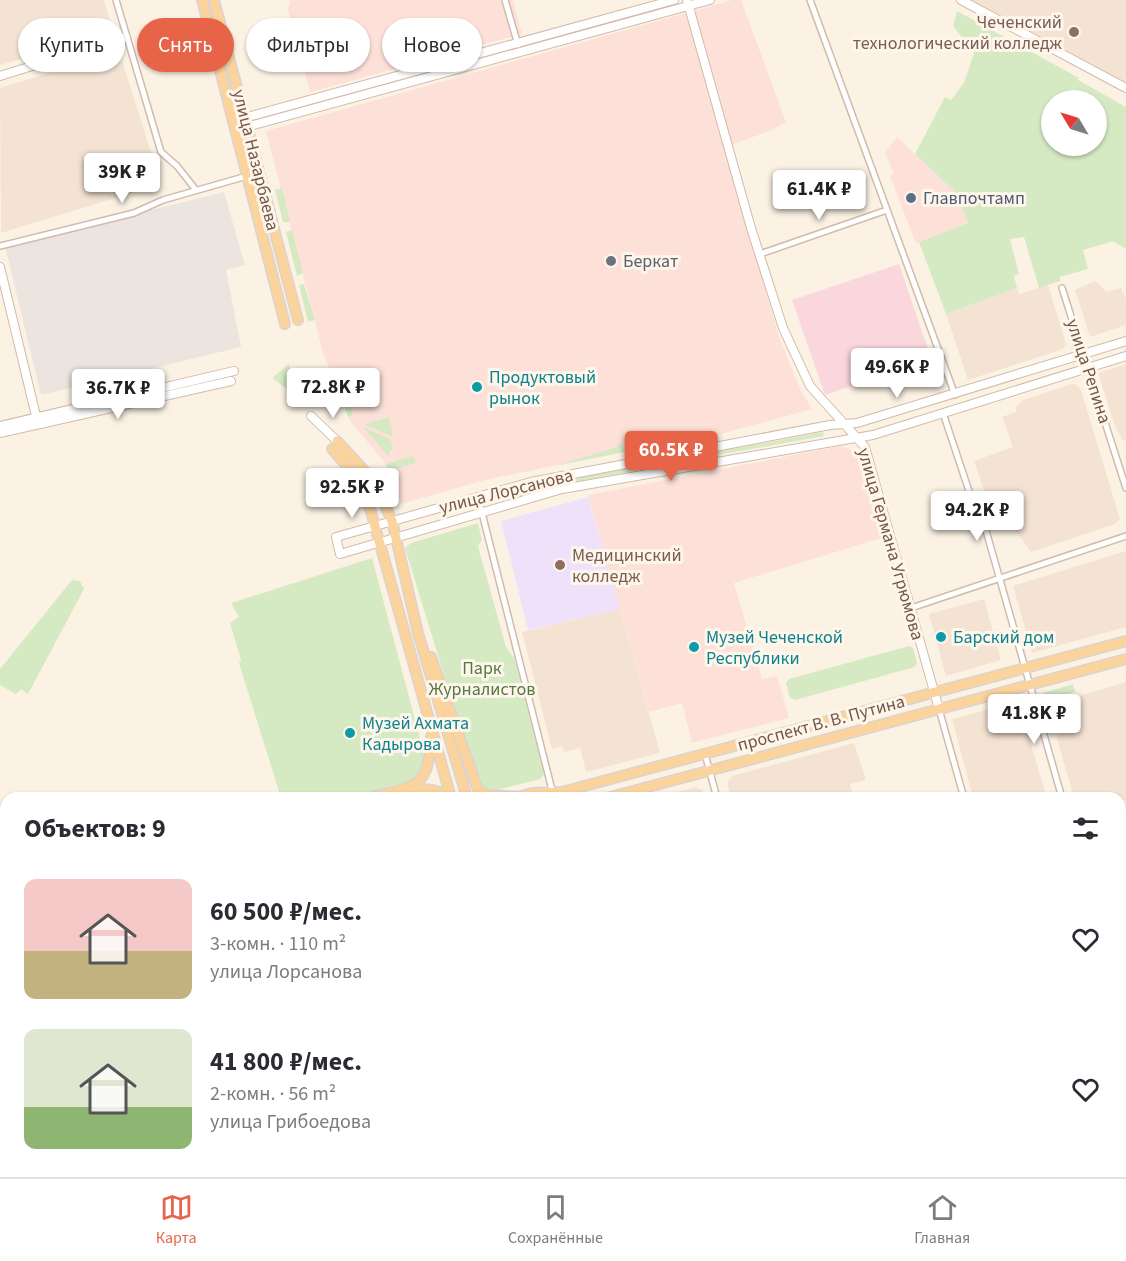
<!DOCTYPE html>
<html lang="ru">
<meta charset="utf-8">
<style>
body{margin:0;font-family:"Source Sans 3",sans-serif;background:#f2f2f3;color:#2b2b33;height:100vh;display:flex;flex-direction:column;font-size:22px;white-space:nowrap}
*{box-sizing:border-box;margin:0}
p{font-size:20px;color:#7c7c81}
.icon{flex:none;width:33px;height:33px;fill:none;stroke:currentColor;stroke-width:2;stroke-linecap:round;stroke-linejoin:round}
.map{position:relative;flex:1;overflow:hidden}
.drawer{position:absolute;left:0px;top:792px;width:1126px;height:386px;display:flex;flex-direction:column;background:#fff;border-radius:18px 18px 0 0;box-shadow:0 2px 4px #0004}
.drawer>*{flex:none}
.top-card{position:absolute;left:18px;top:18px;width:600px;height:54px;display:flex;gap:12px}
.needle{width:39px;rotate:308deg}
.tools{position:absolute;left:1041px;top:90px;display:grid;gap:12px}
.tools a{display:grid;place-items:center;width:66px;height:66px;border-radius:50%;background:#fff;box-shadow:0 2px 4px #0004;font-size:30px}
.price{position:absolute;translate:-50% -51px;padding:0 14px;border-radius:6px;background:#fff;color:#222;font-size:20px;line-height:39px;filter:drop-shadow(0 2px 3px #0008)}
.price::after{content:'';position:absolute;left:50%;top:36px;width:18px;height:14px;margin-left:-9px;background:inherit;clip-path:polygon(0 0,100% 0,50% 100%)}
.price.on{background:#e76449;color:#fff}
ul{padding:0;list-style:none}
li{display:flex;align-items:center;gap:18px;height:150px;padding:0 24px}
li span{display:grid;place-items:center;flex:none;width:168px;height:120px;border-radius:12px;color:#555}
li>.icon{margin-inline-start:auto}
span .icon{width:72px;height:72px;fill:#fffc;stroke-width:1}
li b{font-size:26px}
h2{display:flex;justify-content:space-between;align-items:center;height:72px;padding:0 24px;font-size:26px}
.chip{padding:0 21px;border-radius:27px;background:#fff;box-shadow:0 2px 4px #0004;font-size:21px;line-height:54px}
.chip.on{background:#e76449;color:#fff}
.tabs{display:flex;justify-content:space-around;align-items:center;height:84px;border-top:2px solid #e1e1e2;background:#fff;font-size:16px;color:#7c7c81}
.tabs a{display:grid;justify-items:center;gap:3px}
.tabs .on{color:#e76449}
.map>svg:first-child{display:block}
.residential{fill:#f4e3d3}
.commercial{fill:#fde1d8}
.industrial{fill:#ece4df}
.education{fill:#efe1f9}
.medical{fill:#fad7dd}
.green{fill:#d5eac3;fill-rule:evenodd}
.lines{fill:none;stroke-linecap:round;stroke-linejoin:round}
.street-casing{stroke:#d0bbae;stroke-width:8}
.secondary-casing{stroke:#d3baab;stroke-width:10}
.primary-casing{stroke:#dbd3d0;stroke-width:12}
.street{stroke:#fff;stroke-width:5}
.secondary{stroke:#fff;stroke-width:8}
.primary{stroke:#fbd39d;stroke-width:9}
.education-dot{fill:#8d6e63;stroke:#fff6eb;stroke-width:2}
.service-dot{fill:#5c6f8a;stroke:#fff6eb;stroke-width:2}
.worship-dot{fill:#6b7280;stroke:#fff6eb;stroke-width:2}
.culture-dot{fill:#0f9aa8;stroke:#fff6eb;stroke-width:2}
.labels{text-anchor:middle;stroke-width:6;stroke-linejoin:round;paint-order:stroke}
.education-label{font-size:18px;fill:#785e54;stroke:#fff6eb;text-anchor:end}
.street-label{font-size:18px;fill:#75574a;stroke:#fff6eb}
.service-label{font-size:18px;fill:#4e5e75;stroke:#fff6eb;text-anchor:start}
.worship-label{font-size:18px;fill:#5b616d;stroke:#fff6eb;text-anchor:start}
.culture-label{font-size:18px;fill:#0d838f;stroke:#fff6eb;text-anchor:start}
.park-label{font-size:18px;fill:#557b42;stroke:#fff6eb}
</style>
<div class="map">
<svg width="1126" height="1177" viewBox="0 0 1126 1177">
<rect width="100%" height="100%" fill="#fcf2e4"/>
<!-- residential -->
<path class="residential" d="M0 0H104L113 33 0 65Z
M971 0H1126V82L1037 35Z
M119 51 157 171 134 179 138 191 1 233 0 88Z
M1095 281 1107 292 1121 288 1126 299V325L1090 337 1075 290Z
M1048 285 1066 344 1063 349 968 380 946 314 1017 288 1019 294Z
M1126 364V440L1123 441 1115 426 1098 373Z
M1072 384 1077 385 1081 390 1120 519 1115 524 1031 552 995 503 989 505 974 461 1013 447 1002 417 1016 412 1017 406 1023 400Z
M1126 551V627L1032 653 1013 586Z
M984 599 1001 660 946 676 929 614Z
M620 609 660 753 586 772 580 748 564 752 562 746 552 749 522 632Z
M1126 682V800L1074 798 1056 735 1061 733 1053 704Z
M1018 701 1047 798H973L952 719Z
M854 743 866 780 850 784 854 798H731L727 783 732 776Z
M696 787 702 790 704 798H665L664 795Z
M1126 1154V1177H1052L1066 1172H1120L1121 1156Z"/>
<!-- commercial -->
<path class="commercial" d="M289 0H513L522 34 310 92 287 6 290 5Z
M732 0H741L786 122 772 130 725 147 778 334 801 391 812 409 706 438 640 448 485 480 401 504 391 470 350 421 323 353 266 131Z
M897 137 956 193 968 223 916 244 890 176 894 174 885 153Z
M841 446 856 451 881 538 734 583 762 679 777 676 789 718 692 743 682 703 649 712 588 495Z
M525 1172H582L584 1177H527Z"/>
<!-- industrial -->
<path class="industrial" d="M224 192 245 265 226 270 241 347 41 395 5 246Z"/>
<!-- education -->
<path class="education" d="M588 497 620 609 528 630 501 521Z"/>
<!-- medical -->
<path class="medical" d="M899 264 931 358 825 395 792 300Z"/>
<!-- green -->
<path class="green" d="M957 11 1079 78 1078 80 1126 107V249L1113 241 1083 250 1088 269 1060 277V281L1039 288 1024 237 1010 239 1019 274 1014 276 1017 288 946 314 919 242 968 223 956 193 915 154 945 97 951 100 964 83 974 53 953 26ZM1052 100H1096V146H1052Z
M282 188 290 222H283L275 190Z
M292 230 303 273 297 276 286 232Z
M304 284 315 320 308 322 299 285Z
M289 364 296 396 272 378Z
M344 380 353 415 348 417 336 383Z
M389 417 393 434 391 436 364 424Z
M363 427 390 439 393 447 388 456Z
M682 430 684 440 639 448 638 441Z
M823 432 824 436 641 469V466Z
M619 443 623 445 625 452 555 466 617 447Z
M413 456 416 463 392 470 393 474 389 475 386 464Z
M637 466 638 470 567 483 500 502 499 498 566 479Z
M478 523 482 540 478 546 506 647 514 658 544 774 540 779 485 793 474 773 405 548 411 543Z
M372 558 425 757C424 763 423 770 420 775 398 802 313 798 281 798L239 663 241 660 230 623 239 617 231 603Z
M72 580 80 581 84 589 28 694 21 689 16 694 0 685V669Z
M909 646 913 648 917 663 915 667 795 700 790 698 786 683 789 679Z
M1073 684 1075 692 1045 700 1043 693Z"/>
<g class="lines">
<defs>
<path id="street" d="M116 0 161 152 177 166 196 190
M505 0 518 45
M810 0 955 395
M0 246 134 213 163 200 247 176
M760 254 887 210
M1062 288 1126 488
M943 413 977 515 983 520 1062 798
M478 497 554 798
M911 608 1126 536
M939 709 964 798
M705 754 717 798
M1120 817 1126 815
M1120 1016 1126 1034
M707 1172 709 1177
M818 1172 819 1177
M928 1172 930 1177"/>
<path id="secondary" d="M687 0 751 228 783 328 810 386 865 447 939 709
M961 0 1126 88
M0 76 126 37
M233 121 674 0
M235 130 710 0
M0 267 37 420
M1126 341 857 423 830 425 531 482 336 537 340 554 562 489 873 435 1126 356
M311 416 337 441
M0 426 234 371
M0 433 231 381
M0 956 6 954
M1120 965 1126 963
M0 984 6 982
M1120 1152 1126 1150
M598 1172 600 1177
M1031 1177 1051 1172"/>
<path id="primary" d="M202 0 285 324
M214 0 298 320
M337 441 374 481 392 521 418 633 467 798
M332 449 357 477 371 512 451 798
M431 657 478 790 488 795 519 797
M410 791C423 788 438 788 448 798
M370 798C415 785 429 790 431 737
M515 798 532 793 562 792 1126 641
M607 798 1126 659"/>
</defs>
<!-- street casing -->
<use href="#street" class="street-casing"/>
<!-- secondary casing -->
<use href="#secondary" class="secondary-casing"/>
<!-- primary casing -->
<use href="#primary" class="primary-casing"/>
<!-- street -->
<use href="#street" class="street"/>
<!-- secondary -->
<use href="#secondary" class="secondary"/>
<!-- primary -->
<use href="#primary" class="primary"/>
</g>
<!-- markers -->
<g class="education-dot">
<circle cx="1074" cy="32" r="6"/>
<circle cx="560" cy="565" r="6"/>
</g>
<circle class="service-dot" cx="911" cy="198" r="6"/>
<circle class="worship-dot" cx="611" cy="261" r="6"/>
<g class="culture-dot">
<circle cx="477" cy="387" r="6"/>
<circle cx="941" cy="637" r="6"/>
<circle cx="694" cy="647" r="6"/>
<circle cx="350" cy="733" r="6"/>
</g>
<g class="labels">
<!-- education labels -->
<g class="education-label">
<text x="1062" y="28">Чеченский<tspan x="1062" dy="21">технологический колледж</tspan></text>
<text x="572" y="561" text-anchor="start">Медицинский<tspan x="572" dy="21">колледж</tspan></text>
</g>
<!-- street labels -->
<g class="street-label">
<text transform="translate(256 160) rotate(76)" y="6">улица Назарбаева</text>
<text transform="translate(1089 371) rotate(72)" y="6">улица Репина</text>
<text transform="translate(506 491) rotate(-14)" y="6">улица Лорсанова</text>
<text transform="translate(891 544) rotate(74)" y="6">улица Германа Угрюмова</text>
<text transform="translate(821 723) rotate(-15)" y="6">проспект В. В. Путина</text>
</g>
<!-- service labels -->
<g class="service-label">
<text x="923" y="204">Главпочтамп</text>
</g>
<!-- worship labels -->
<g class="worship-label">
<text x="623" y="267">Беркат</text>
</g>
<!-- culture labels -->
<g class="culture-label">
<text x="489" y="383">Продуктовый<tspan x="489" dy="21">рынок</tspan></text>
<text x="706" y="643">Музей Чеченской<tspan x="706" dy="21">Республики</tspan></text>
<text x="953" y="643">Барский дом</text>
<text x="362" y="729">Музей Ахмата<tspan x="362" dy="21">Кадырова</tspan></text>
</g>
<!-- park labels -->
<g class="park-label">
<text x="482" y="674">Парк<tspan x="482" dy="21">Журналистов</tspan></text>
</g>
</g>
</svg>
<div class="tools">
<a><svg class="needle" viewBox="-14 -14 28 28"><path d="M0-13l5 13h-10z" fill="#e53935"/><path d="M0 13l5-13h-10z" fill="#7c7c81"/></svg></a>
</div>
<b class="price" style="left:122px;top:204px">39K ₽</b>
<b class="price" style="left:819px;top:221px">61.4K ₽</b>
<b class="price" style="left:897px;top:399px">49.6K ₽</b>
<b class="price" style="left:333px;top:419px">72.8K ₽</b>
<b class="price" style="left:118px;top:420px">36.7K ₽</b>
<b class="price on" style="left:671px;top:482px">60.5K ₽</b>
<b class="price" style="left:352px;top:519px">92.5K ₽</b>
<b class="price" style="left:977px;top:542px">94.2K ₽</b>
<b class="price" style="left:1034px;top:745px">41.8K ₽</b>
<div class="top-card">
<a class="chip">Купить</a>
<a class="chip on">Снять</a>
<a class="chip">Фильтры</a>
<a class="chip">Новое</a>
</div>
<section class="drawer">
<h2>Объектов: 9<svg class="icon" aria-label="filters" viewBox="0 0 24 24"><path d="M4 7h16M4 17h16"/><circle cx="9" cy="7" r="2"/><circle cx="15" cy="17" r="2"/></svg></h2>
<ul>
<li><span style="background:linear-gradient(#f6c9c9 60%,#c2b280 0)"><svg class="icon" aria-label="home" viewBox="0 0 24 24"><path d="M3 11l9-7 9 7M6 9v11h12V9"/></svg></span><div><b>60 500 ₽/мес.</b><p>3-комн. · 110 m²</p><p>улица Лорсанова</p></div><svg class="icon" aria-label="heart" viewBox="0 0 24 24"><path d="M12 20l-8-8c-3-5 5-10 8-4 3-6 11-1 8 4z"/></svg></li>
<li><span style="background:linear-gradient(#dfe7d0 65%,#8fb573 0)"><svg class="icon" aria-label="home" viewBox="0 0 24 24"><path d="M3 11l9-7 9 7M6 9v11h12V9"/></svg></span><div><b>41 800 ₽/мес.</b><p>2-комн. · 56 m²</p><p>улица Грибоедова</p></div><svg class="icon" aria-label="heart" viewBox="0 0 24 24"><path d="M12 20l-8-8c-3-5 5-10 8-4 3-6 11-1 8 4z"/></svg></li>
</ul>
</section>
</div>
<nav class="tabs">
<a class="on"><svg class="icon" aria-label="map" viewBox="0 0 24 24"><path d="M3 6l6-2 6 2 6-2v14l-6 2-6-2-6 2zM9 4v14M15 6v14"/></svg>Карта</a>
<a><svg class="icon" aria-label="saved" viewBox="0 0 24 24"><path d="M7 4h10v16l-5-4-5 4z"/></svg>Сохранённые</a>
<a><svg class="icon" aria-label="home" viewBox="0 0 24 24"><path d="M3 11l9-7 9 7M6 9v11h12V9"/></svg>Главная</a>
</nav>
